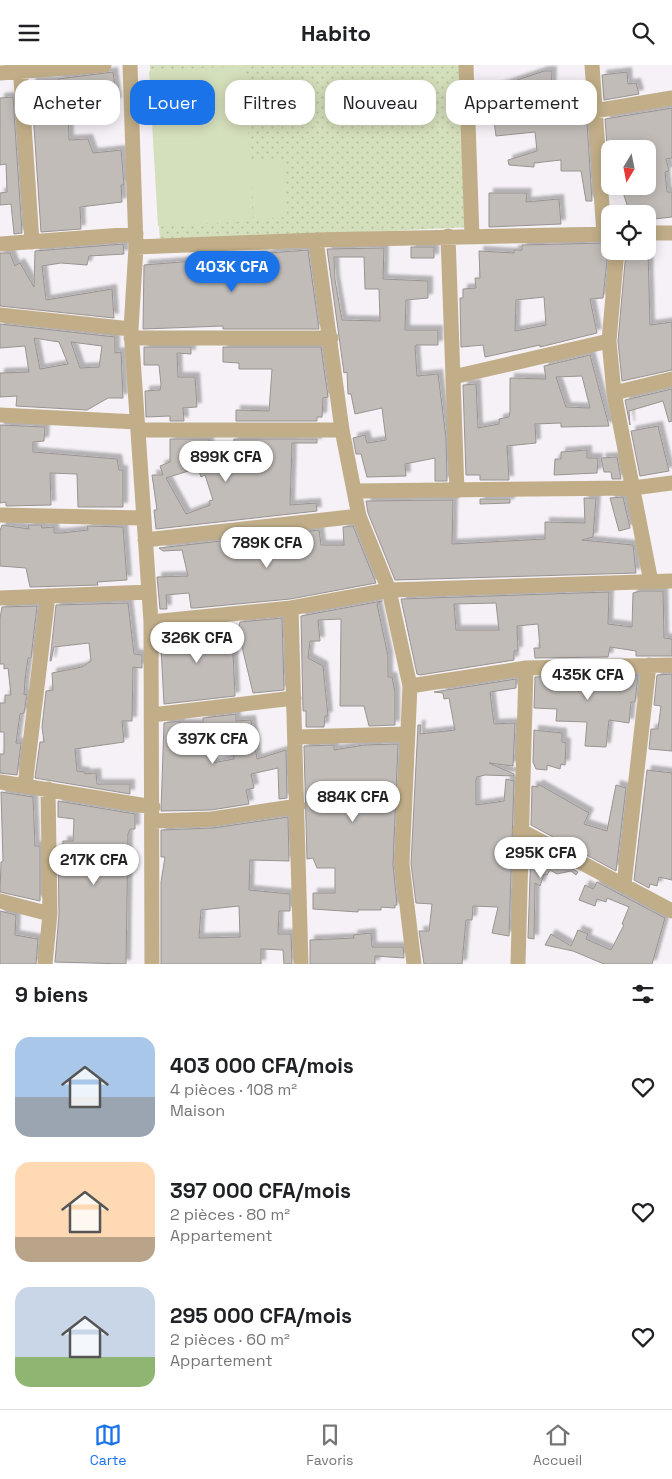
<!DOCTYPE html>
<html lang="fr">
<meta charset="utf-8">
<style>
body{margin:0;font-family:"Space Grotesk",sans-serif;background:#f6f6f6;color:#202124;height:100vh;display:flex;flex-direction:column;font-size:19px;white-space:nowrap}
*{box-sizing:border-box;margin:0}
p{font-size:16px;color:#757577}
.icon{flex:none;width:28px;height:28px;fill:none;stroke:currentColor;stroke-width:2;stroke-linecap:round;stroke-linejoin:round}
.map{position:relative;height:899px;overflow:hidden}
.drawer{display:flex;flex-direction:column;background:#fff;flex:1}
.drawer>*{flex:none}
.banner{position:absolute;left:15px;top:15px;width:642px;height:45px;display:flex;gap:10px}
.needle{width:32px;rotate:190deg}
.fabs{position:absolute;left:601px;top:75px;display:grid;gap:10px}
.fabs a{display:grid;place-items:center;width:55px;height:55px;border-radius:10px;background:#fff;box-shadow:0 2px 12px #0003;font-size:25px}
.price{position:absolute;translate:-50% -42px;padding:0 11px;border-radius:18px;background:#fff;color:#222;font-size:16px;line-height:32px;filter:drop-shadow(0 1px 2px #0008)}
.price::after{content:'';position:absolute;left:50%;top:30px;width:15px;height:11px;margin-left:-8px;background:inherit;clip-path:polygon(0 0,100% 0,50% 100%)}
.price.active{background:#1a73e8;color:#fff}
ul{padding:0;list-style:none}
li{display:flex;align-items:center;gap:15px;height:125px;padding:0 15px}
li span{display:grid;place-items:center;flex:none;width:140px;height:100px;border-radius:15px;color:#555}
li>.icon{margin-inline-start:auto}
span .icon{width:60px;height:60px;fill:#fffc;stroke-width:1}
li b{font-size:21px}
h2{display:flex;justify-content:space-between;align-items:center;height:60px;padding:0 15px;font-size:21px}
.tag{padding:0 18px;border-radius:15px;background:#fff;box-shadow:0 2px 12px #0003;font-size:18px;line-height:45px}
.tag.active{background:#1a73e8;color:#fff}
header{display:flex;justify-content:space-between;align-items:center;height:65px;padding:0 15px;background:#fff;font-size:22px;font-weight:700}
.tab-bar{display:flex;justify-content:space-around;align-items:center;height:70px;border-top:1px solid #e0e0e0;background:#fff;font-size:14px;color:#757577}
.tab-bar a{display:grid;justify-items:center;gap:2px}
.tab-bar .active{color:#1a73e8}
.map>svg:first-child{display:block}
.grass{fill:url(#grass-dots)}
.pitch{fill:#d4dfbb}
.building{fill:#c1bcb8;stroke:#999491;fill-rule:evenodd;filter:url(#shadow)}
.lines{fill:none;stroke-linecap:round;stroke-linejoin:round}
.street{stroke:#c1ae88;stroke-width:15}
</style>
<header><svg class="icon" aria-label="menu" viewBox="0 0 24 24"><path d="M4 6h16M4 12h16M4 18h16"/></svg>Habito<svg class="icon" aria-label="search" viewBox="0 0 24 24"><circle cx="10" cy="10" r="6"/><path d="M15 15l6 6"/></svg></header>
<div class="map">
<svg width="672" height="899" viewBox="0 0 672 899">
<defs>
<pattern id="grass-dots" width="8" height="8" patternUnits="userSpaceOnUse" patternTransform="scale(1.25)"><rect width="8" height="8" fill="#d4dfbb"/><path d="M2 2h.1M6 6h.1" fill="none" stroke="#b7c0a2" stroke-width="1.8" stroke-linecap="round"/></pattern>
<filter id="shadow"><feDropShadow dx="4.5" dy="-4.5" stdDeviation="1" flood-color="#0004"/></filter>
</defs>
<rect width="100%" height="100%" fill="#f5f1f6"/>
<!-- grass -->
<path class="grass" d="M150 0H461L470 162 160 177Z"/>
<!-- pitch -->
<path class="pitch" d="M244 1 253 156 158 161 149 6Z
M284 94 287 152 254 154 250 96Z"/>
<!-- building -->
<path class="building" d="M544 6H552L551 30H528L529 23 497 26 496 22Z
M113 7 117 37H105V43H93L92 41 68 44 69 75 88 74 93 88 121 85 124 120H121L122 137 80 142 81 164 41 167 31 17 59 16 58 14Z
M627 7 628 19 636 18 639 29 604 35 602 10Z
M13 32 22 168 14 169 11 139 0 140V128L7 127 6 99 0 100V33Z
M586 42 592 136H586L581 106H561V95L534 98V102L509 100 508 95 537 86 535 67 496 71 494 55Z
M672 43V93L666 94 669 106 665 107 667 127H672V152L654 154 652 142 629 146 621 121H648V84H610V121L605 54Z
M489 128H527L526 137 559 134 561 159 489 162Z
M606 178V186H608L603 233 590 234 597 268 540 282V280L485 292 483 280 461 282 460 233H463V224L476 223 475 213H480L479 186 514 188V185H522V180ZM544 232 546 260 515 266 516 235Z
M123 179 124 189 89 191 87 200 61 198 42 201 46 235 112 224 114 253 0 241V188H10L15 201 20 198 34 222 35 186Z
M411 182H434V193H411Z
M384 183 383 214 428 216V233L406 235 405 265H438V280H416L415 282 417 311 438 309 446 373 447 416H435V393L405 399 406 411 367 412 361 389H356L353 373 365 370 367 378 386 375 382 343 355 349 351 329H348L347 307 344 308 327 184ZM334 192H364L365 224H379L380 256 342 255 335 215Z
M308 185 319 264H223V261L143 264 144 200 269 190V188Z
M626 186H648L650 260 672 257V305L622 316 618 276Z
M0 259 115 272V288L121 287 123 333H108L87 345 16 341 17 331 0 332V308L29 307 25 281 0 283ZM34 273 59 277 68 299 40 304ZM71 277 102 281 99 302 80 303Z
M144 282H191V289L177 288 178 312H195L197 342 183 343 184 356H170V351L146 352 145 326 160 325 161 320 159 300H144Z
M223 282H321L328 332 323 333 322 352H317V356H236V345L269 346 272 304H239V298L223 297Z
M590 290 609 361 561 362V358L535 359 536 378 507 381 509 415H480V410H466L463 320 476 319 478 363 499 359V354L509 352 510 347V313L546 314 544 301ZM582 311 590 343 566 342 556 312Z
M672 324V356L669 357 663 336 629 346 630 360 625 335Z
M0 360 45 362 44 376 33 377V387L117 394 119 405H123V442H78L77 409 50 408 51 440 6 441V437L0 438Z
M658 361 669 406 640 411 631 366Z
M170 374H209V391L233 387 234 374H317V378H292L290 440 316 438 317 446 156 464 154 445H157L152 410H163L160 401 170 397ZM198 403 201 412 205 410 213 435 209 436 210 440 186 449 166 413Z
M587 385V393H598L597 408 554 410 555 394H561V387Z
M617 392 621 414H612L611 407H604L601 393Z
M623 432 630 463 619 466 610 433Z
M584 433H596L593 472 582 475 633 480 636 508 395 515 368 448 366 436 453 435 452 479 545 474V457L585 458Z
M480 434H510V438L480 439Z
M2 460 29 464 28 460H41L42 463 54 462V468H62L88 465 87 461 123 462 127 515 97 517 98 520 30 522 26 503 0 501V466Z
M353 461 376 518 290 534 195 543H191L189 528 166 530 167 544H160L157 512 188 511 182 485 163 486 159 483 319 465 321 480H344L343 462Z
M640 526H663L664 573 672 574V591H636V586L610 582 608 592 535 593 534 583H540L538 559 517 561 518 586H514V595L420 610 417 609 401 534 609 527 608 559 632 562 633 528ZM496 538 499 565H456L454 539Z
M382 536 377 539 388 591V612H392L395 627V660L369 661 364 641H340L341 554 318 555 320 576H310L308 593 323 601 328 651H325L324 662H306V646H303L301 551Z
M128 538 134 589 142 590V603L133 602 132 656H122L124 677 75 684 77 706 85 707V709L96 708 97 719H130V729L35 713 40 677H44L42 662 46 626 53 625 52 608 82 602 91 596 89 578 54 582 51 596H50L56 540Z
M37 541 31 593H28L25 615 24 630 27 629 24 648 20 649 16 678H21L17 710 0 708V689H4V667H0V638H5V630H11L8 603 4 604V599H0V553L2 542Z
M282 553 284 625 253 628 238 565 240 557Z
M209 561 232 565 235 631 164 639 160 565Z
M672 609V686L649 684 651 664H658L661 641 654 640 657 610Z
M638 610 635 637H631L629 658 609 655 606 682 585 681 587 657 556 656 557 644 534 643 535 612Z
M516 614V623L490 627 494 659 515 658 513 701 489 698 514 709V711L485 710 477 712 476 715V740L504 736 506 714 514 716 509 871 492 868 498 842 473 841 472 855H466L462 899H424L419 866H429L432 839 416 838 411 799 418 660H421L420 669 455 665 449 633 444 634 443 628 434 627Z
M236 649V656L251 655 257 694 286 685 287 733 279 734 278 703 251 709 254 723 246 725 249 739 211 745 161 746 164 658 179 656 180 659H203V653ZM229 661 234 694 212 698 211 684H208V662Z
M534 665 562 668V677L566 678 565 700 561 699 560 704 547 700V705L536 704 533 697Z
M398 679 393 799 397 840H395V843L381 842V845H358V847L313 844V828H335V803H317L313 793 307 794 304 681 334 680V685L364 680Z
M647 705 672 708V815L659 812 657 821 650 819 649 823 634 815Z
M538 719 589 748 584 759 607 766 616 720 626 723 616 806 531 760 532 721 538 722Z
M1 727 33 732 35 781H40V836L0 827 1 797 3 796Z
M58 736 135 749V764H130L128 769 126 899 55 897 59 849 58 782H63V776H73L74 754 58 752Z
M288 752 289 796 250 795 249 825 290 829V846H279L278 869H291L292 899H284L283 885 261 884V899H161V817L165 792H161V765L213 763ZM239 841 240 872 199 873 201 845Z
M531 781 578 807 576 810 571 806 557 809 550 805 547 810 544 809 540 821 535 818 534 874 528 873Z
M597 817 665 853 652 899H604L573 886 545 880 551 869 571 881 578 865 588 869 586 874 611 885 624 860 622 859 629 842 607 833 606 837 597 834 595 841 579 835 585 820 593 824Z
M0 846 16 850 15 870 38 874 36 899H0Z
M371 868 372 882H403L404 893 375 891V899H310V875L354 873 353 870Z"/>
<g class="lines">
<!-- street -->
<path class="street" d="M20 0 32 177
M130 0 136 182 131 264 151 557 152 899
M466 0 472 171
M592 0 604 169
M0 8 104 0
M594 46 672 33
M648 168H672
M448 171 457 426
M316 175 342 365 359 451 389 525 410 621 402 799 414 899
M0 179 136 169
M136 182 316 175 610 169
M617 186 609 276 614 328 651 517
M0 250 131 264
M131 273H331
M453 312 609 276
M614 328 672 314
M0 350 137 357
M138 365H342
M354 426 633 423 672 418
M0 450 144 453
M145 475 359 451
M0 533 149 527
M291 543 301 899
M151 557 291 543 389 525 672 516
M410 621 526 603 672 600
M152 650 294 633
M296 672 407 669
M0 717 153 742
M25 721 48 531
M153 756 212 754 298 741
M520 765 672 846
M624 820 649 600
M0 836 50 849
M45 899 50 849 48 724
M518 899 526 603"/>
</g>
</svg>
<div class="fabs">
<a><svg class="needle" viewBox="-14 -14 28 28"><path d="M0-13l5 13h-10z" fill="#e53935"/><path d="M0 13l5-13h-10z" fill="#757577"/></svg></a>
<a><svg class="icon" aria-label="locate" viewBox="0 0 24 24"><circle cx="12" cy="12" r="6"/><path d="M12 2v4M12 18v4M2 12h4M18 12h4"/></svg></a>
</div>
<b class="price active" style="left:232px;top:228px">403K CFA</b>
<b class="price" style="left:226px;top:418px">899K CFA</b>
<b class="price" style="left:267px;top:504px">789K CFA</b>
<b class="price" style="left:197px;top:599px">326K CFA</b>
<b class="price" style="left:588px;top:636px">435K CFA</b>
<b class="price" style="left:213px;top:700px">397K CFA</b>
<b class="price" style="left:353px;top:758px">884K CFA</b>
<b class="price" style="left:541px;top:814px">295K CFA</b>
<b class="price" style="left:94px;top:821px">217K CFA</b>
<div class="banner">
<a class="tag">Acheter</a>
<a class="tag active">Louer</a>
<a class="tag">Filtres</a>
<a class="tag">Nouveau</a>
<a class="tag">Appartement</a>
</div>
</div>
<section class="drawer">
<h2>9 biens<svg class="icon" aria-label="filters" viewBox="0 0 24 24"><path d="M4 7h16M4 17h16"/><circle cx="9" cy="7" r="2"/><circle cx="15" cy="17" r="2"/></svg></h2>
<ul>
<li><span style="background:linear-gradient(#a9c7e8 60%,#9aa5b1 0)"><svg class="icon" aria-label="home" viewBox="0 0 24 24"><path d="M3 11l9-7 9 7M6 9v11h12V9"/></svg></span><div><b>403 000 CFA/mois</b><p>4 pièces · 108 m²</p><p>Maison</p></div><svg class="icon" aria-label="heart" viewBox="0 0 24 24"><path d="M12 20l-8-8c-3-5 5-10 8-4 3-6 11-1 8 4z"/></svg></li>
<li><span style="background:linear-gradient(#ffd9b3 75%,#b9a48a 0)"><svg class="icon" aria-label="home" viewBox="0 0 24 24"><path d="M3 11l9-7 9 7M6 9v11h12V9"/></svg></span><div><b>397 000 CFA/mois</b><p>2 pièces · 80 m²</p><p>Appartement</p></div><svg class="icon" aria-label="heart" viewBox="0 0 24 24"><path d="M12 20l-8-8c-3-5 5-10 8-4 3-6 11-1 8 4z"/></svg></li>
<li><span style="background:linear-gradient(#c9d6e8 70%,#8fb573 0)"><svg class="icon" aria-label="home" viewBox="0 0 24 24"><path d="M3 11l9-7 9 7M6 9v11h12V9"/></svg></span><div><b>295 000 CFA/mois</b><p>2 pièces · 60 m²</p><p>Appartement</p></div><svg class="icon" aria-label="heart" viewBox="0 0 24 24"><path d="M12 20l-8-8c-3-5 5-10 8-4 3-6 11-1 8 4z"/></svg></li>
</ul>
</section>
<nav class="tab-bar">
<a class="active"><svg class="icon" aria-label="map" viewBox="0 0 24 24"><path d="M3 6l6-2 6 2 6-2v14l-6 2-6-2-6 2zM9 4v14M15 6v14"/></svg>Carte</a>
<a><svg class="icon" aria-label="saved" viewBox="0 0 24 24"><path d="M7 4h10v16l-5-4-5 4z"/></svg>Favoris</a>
<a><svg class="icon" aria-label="home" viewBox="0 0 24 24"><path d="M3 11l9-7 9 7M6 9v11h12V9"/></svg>Accueil</a>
</nav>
